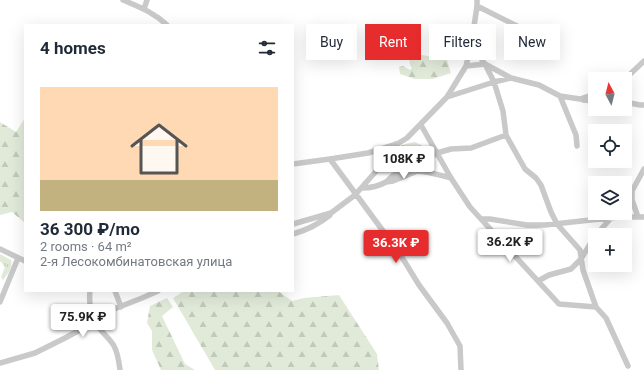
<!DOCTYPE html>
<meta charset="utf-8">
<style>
body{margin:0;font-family:Roboto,sans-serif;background:#f2f2f3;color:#1f2937;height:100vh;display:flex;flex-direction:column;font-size:15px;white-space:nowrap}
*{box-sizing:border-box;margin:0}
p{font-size:13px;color:#747a83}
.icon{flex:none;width:22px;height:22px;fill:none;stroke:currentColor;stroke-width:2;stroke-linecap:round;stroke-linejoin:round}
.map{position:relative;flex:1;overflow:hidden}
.side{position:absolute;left:24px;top:24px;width:270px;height:268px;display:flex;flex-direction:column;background:#fff;border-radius:0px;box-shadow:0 4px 16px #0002}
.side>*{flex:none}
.banner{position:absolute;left:306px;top:24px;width:278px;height:36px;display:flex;gap:8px}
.needle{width:26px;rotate:353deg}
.tools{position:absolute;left:588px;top:72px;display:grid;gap:8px}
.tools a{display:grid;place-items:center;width:44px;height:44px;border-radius:0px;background:#fff;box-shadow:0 4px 16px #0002;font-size:20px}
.price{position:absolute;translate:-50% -34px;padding:0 9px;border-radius:4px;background:#fff;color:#222;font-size:13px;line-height:26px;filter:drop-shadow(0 1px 2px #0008)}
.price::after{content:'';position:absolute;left:50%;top:24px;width:12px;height:9px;margin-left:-6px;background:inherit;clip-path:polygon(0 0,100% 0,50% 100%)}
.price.selected{background:#e62c2c;color:#fff}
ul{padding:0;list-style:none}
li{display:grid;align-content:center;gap:8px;height:212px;padding:0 16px}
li+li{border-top:1px solid #e0e1e3}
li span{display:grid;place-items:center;height:124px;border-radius:0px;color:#555}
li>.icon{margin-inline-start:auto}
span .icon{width:72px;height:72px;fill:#fffc;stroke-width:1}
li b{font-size:17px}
h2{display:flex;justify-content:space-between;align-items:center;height:48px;padding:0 16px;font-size:17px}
.chip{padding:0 14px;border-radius:0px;background:#fff;box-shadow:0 4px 16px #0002;font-size:14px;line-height:36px}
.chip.selected{background:#e62c2c;color:#fff}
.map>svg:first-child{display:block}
.grass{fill:url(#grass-tufts)}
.forest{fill:url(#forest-firs)}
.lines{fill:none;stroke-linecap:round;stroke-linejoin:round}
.minor{stroke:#c9c9c9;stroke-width:5.5}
</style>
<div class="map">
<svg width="644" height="370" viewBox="0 0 644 370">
<defs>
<pattern id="grass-tufts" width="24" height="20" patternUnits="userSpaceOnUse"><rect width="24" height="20" fill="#e1ead9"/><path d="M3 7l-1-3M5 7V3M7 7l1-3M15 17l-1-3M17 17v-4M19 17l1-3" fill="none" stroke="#c1c9ba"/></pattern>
<pattern id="forest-firs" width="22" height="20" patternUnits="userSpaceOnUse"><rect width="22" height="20" fill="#e1ead9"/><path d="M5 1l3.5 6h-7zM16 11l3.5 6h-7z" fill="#c1c9ba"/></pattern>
</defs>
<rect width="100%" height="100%" fill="#fff"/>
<!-- grass -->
<path class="grass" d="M0 254 11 260C13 267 8 274 3 280L1 277 5 267 0 261Z"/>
<!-- forest -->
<path class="forest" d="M411 53 433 57 436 59 444 57 447 60 451 73 433 79H415L400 74 399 67 403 66 410 70 412 68C409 64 408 59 411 53Z
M25 118V223L12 212 0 215V122L16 132Z
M415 142 421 145 426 157 395 166 392 161C397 146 399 145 415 142Z
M184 291H278L292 301 304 298 339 295 377 354 379 370H215L173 298Z
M167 298 173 307 162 316 185 364 195 370H161L152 350V331L147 323 150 306Z"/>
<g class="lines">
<!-- minor -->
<path class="minor" d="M123 0C139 7 153 12 167 25
M477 6 525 30H536
M144 9 147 0
M472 40 477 53 485 64 511 78 539 85 560 96 576 135 577 146
M466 66 485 64 494 82 503 111 506 135
M625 79 644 61
M560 96 580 99 595 94
M447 97 494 82 511 78
M583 100 595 101
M625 102 640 105H644
M421 125 451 178 470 207 559 304 596 307 606 318 628 366
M330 159 400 254 419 285 447 323 460 346 461 370
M293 164 330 159 368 153 397 144 407 138 447 97 466 66 472 40 477 6V0
M406 171 437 153 451 149 471 148 506 135 525 169 536 178 541 185 551 212 557 224 580 250 583 270 596 307
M386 182 393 181 415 172
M362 188C370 188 379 186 386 182 390 179 393 174 398 173 413 167 436 174 451 178
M638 217 632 200V191L644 169
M482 219H490L527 225H545L618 217H644
M293 224 331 213 355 195 385 161 396 144
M293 234C307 230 319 224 330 215
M596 235 611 218
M0 249 25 261
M538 281 549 275 571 269 581 259 595 236
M90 291C89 301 90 312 95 321 99 331 109 337 114 346 118 353 119 362 120 370
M115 291 121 307
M0 302 18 258
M0 363 35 353 65 338 95 322 109 311 142 298 158 291"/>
</g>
</svg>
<div class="tools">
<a><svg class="needle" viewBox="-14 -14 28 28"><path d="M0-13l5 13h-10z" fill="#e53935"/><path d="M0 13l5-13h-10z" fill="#747a83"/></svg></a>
<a><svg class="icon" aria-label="locate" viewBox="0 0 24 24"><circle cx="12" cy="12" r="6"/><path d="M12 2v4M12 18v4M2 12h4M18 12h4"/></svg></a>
<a><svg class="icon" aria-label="layers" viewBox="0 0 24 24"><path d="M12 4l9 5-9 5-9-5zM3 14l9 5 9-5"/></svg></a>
<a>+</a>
</div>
<b class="price" style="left:404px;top:180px">108K ₽</b>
<b class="price" style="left:510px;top:263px">36.2K ₽</b>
<b class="price selected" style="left:396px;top:264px">36.3K ₽</b>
<b class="price" style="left:83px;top:338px">75.9K ₽</b>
<div class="banner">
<a class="chip">Buy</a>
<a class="chip selected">Rent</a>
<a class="chip">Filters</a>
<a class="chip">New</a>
</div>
<section class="side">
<h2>4 homes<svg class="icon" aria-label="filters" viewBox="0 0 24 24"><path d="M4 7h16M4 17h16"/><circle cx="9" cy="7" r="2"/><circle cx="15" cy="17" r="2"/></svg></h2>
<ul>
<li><span style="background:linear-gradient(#ffd9b3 75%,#c2b280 0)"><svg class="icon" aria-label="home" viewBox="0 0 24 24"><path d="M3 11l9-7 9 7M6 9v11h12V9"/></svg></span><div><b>36 300 ₽/mo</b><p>2 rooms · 64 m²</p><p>2-я Лесокомбинатовская улица</p></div></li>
</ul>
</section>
</div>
